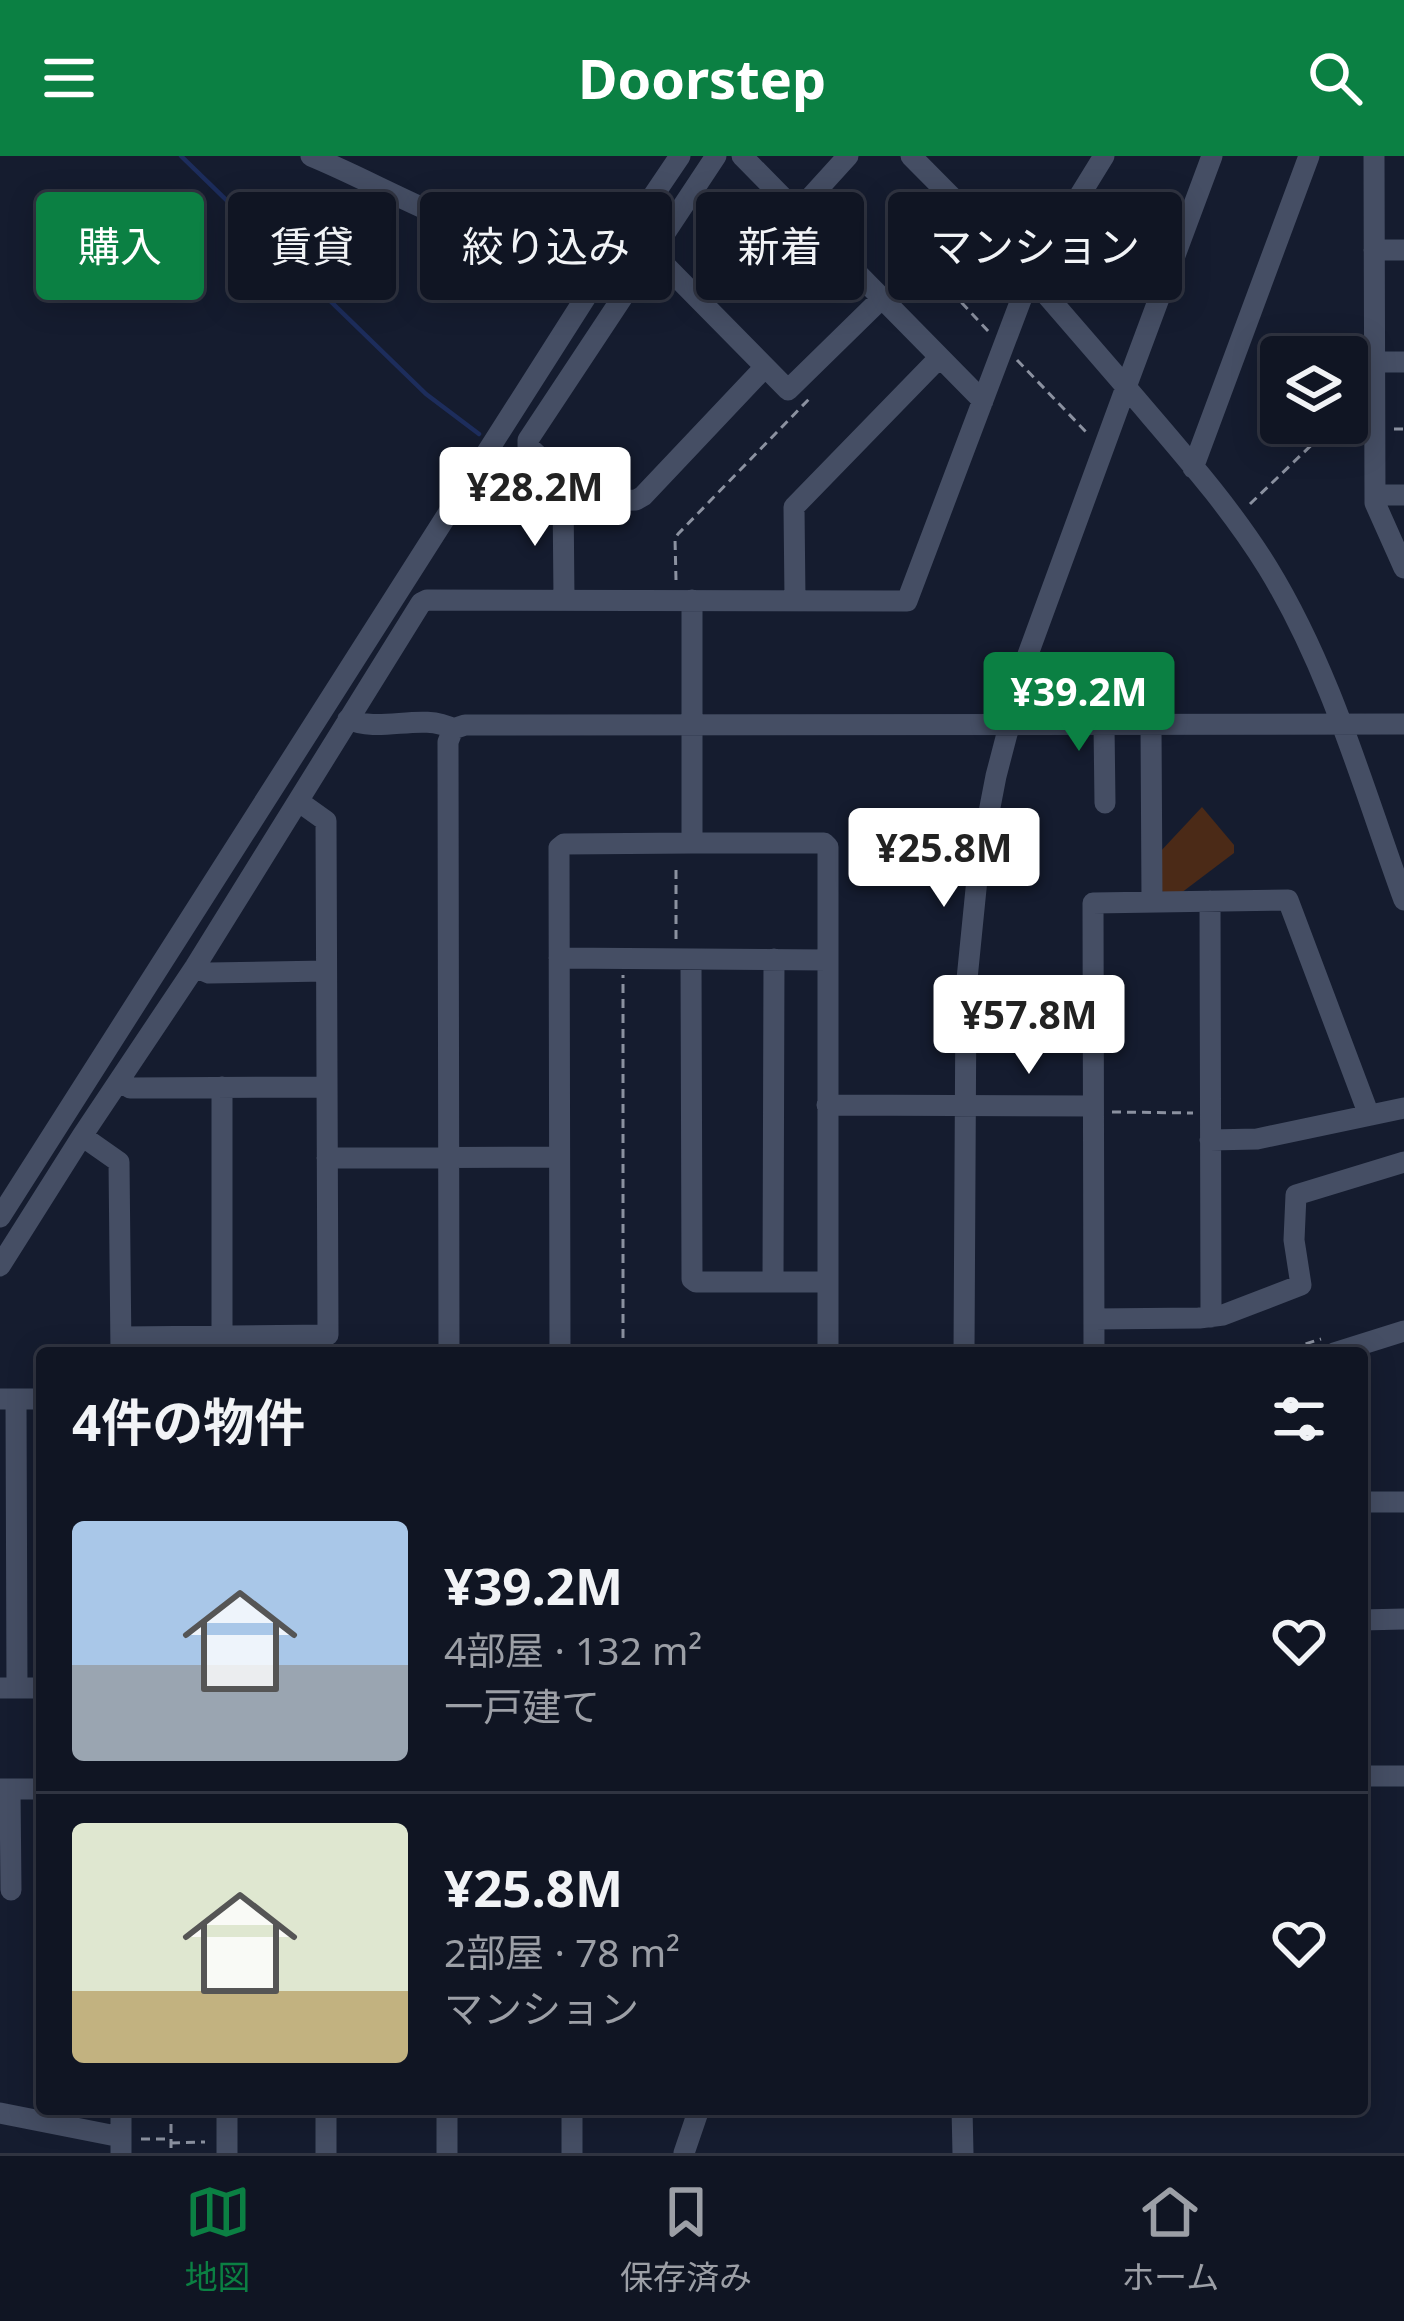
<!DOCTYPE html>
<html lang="ja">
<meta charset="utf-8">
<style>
body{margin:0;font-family:"Noto Sans","Noto Sans JP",sans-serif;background:#1e2230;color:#f1f3f6;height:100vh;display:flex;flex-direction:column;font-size:45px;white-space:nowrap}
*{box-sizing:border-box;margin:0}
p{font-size:39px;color:#9c9fa6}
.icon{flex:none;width:66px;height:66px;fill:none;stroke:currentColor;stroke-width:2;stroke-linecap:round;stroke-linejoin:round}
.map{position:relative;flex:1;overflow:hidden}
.details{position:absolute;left:36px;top:1191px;width:1332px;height:768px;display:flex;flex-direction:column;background:#101523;border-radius:12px;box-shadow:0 6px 30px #0003,0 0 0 3px #303441}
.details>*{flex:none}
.banner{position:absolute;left:36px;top:36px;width:1332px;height:108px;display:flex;gap:24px}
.tools{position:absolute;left:1260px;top:180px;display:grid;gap:24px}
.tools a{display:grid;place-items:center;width:108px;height:108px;border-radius:12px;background:#101523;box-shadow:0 6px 30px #0003,0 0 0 3px #303441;font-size:60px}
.price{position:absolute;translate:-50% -102px;padding:0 27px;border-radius:12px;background:#fff;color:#222;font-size:39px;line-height:78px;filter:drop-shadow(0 3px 6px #0008)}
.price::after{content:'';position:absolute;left:50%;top:72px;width:36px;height:27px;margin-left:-18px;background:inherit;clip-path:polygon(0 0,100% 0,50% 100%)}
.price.active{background:#0b8043;color:#fff}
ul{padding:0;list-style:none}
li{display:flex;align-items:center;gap:36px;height:300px;padding:0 36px}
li+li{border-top:3px solid #303441}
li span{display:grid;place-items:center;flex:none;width:336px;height:240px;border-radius:12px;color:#555}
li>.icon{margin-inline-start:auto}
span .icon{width:144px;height:144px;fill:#fffc;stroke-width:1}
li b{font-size:51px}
h2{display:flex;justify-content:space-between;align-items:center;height:144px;padding:0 36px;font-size:51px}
.tag{padding:0 42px;border-radius:12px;background:#101523;box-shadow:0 6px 30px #0003,0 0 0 3px #303441;font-size:42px;line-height:108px}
.tag.active{background:#0b8043;color:#fff}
header{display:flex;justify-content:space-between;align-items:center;height:156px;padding:0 36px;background:#0b8043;color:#fff;font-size:54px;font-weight:700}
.dock{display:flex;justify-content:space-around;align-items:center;height:168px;border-top:3px solid #303441;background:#101523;font-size:33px;color:#9c9fa6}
.dock a{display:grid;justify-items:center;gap:6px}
.dock .active{color:#0b8043}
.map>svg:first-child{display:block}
.green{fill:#4b2a17}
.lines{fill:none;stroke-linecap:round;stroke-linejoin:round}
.stream{stroke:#1d2d5c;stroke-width:4.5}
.path{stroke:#8b91a0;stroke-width:3;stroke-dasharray:9 6;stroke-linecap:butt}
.minor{stroke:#454e64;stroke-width:21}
</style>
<header><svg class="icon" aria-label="menu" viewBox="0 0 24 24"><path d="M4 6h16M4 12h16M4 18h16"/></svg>Doorstep<svg class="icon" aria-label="search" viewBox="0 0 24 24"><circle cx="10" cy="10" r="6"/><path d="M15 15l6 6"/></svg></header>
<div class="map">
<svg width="1404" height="1997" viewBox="0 0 1404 1997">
<rect width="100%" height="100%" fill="#151c2f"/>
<!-- green -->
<path class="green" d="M1202 651 1234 689V697L1181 737 1165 738 1160 732 1159 697Z"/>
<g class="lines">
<!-- stream -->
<path class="stream" d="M181 0 426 238 479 278"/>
<!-- path -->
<path class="path" d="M908 140 934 117 989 176
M1017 204 1089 279
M1394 273H1404
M1250 348 1326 275 1331 272H1354
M676 424 675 383 678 378 810 242
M676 783V709
M1112 956 1193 957
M623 1197V819
M1277 1197 1321 1183
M171 1953V1997
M141 1983H171
M171 1987 205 1986"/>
<!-- minor -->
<path class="minor" d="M311 0C352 17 391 38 432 56 487 80 546 100 603 114
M742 0 983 245
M911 0 1030 120 1126 231 1027 501 996 620 978 713 966 833 964 1197
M1212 0 1126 231C1175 289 1228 347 1268 412 1331 515 1363 632 1404 744
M1374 0 1375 347 1404 412
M798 55 848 0
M1374 94H1404
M653 97 788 234 881 143
M1374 206H1404
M1193 312 1309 0
M1375 339H1404
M565 346 636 344 643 340 765 211
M564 443 563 337 554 315 528 290V284L716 0
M795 443 794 351 939 202
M692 444V687H824L828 691V1197
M348 563C380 578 422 556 453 573
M1104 569 1105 647
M1151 569 1152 744
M1210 745 1211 1161
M559 802 828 804
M691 803 692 1123 696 1126H827
M195 811 209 817 326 815
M120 925 130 932 327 931
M827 949 1093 950
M82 980 119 1006 121 1197
M1210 984 1257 983 1404 952
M327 1002 559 1001
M0 1061 603 114 680 0
M0 1110 82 980 195 811 421 447 427 444 907 445 1030 120 1104 0
M773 1125 774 803
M1094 1163 1199 1162 1223 1159 1301 1129 1294 1084 1296 1039 1404 1006
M222 1179V931
M121 1181 328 1179 326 665 298 645
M449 1197 448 586 453 573 465 569 1404 568
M560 1197 559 692 564 688 692 687
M1094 1197 1093 747 1288 744 1369 959
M1334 1197 1404 1175
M0 1243H42
M16 1243 17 1532
M1362 1346H1404
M1362 1464 1404 1463
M0 1532H42
M1362 1620H1404
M1 1633H42
M10 1633 11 1734
M326 1953V1997
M962 1953 963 1997
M0 1957 121 1981
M121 1997V1953
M227 1997V1953
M447 1997V1953
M572 1997V1953
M684 1997 699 1953"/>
</g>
</svg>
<div class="tools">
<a><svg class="icon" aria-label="layers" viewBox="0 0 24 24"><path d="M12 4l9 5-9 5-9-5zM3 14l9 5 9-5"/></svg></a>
</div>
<b class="price" style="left:535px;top:393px">¥28.2M</b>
<b class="price active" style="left:1079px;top:598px">¥39.2M</b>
<b class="price" style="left:944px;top:754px">¥25.8M</b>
<b class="price" style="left:1029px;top:921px">¥57.8M</b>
<div class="banner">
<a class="tag active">購入</a>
<a class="tag">賃貸</a>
<a class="tag">絞り込み</a>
<a class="tag">新着</a>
<a class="tag">マンション</a>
</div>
<section class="details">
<h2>4件の物件<svg class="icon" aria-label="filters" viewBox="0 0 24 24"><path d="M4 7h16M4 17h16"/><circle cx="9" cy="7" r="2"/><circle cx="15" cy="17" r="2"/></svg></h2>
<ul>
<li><span style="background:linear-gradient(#a9c7e8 60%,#9aa5b1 0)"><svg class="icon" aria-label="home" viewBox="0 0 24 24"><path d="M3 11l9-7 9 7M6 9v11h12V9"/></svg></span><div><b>¥39.2M</b><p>4部屋 · 132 m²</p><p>一戸建て</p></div><svg class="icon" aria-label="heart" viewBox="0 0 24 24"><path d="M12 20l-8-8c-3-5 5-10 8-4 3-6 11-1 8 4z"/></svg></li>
<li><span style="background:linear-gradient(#dfe7d0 70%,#c2b280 0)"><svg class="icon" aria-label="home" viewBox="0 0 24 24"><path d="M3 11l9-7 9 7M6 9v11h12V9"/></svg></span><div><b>¥25.8M</b><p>2部屋 · 78 m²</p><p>マンション</p></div><svg class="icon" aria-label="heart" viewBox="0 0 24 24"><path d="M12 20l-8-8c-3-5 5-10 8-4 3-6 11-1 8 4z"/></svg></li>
</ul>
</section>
</div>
<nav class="dock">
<a class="active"><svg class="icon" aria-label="map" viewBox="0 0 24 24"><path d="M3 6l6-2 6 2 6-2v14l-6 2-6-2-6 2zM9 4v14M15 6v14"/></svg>地図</a>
<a><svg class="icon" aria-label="saved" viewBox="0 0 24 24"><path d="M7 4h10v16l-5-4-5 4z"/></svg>保存済み</a>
<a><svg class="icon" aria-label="home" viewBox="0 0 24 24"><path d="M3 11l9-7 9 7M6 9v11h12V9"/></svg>ホーム</a>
</nav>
